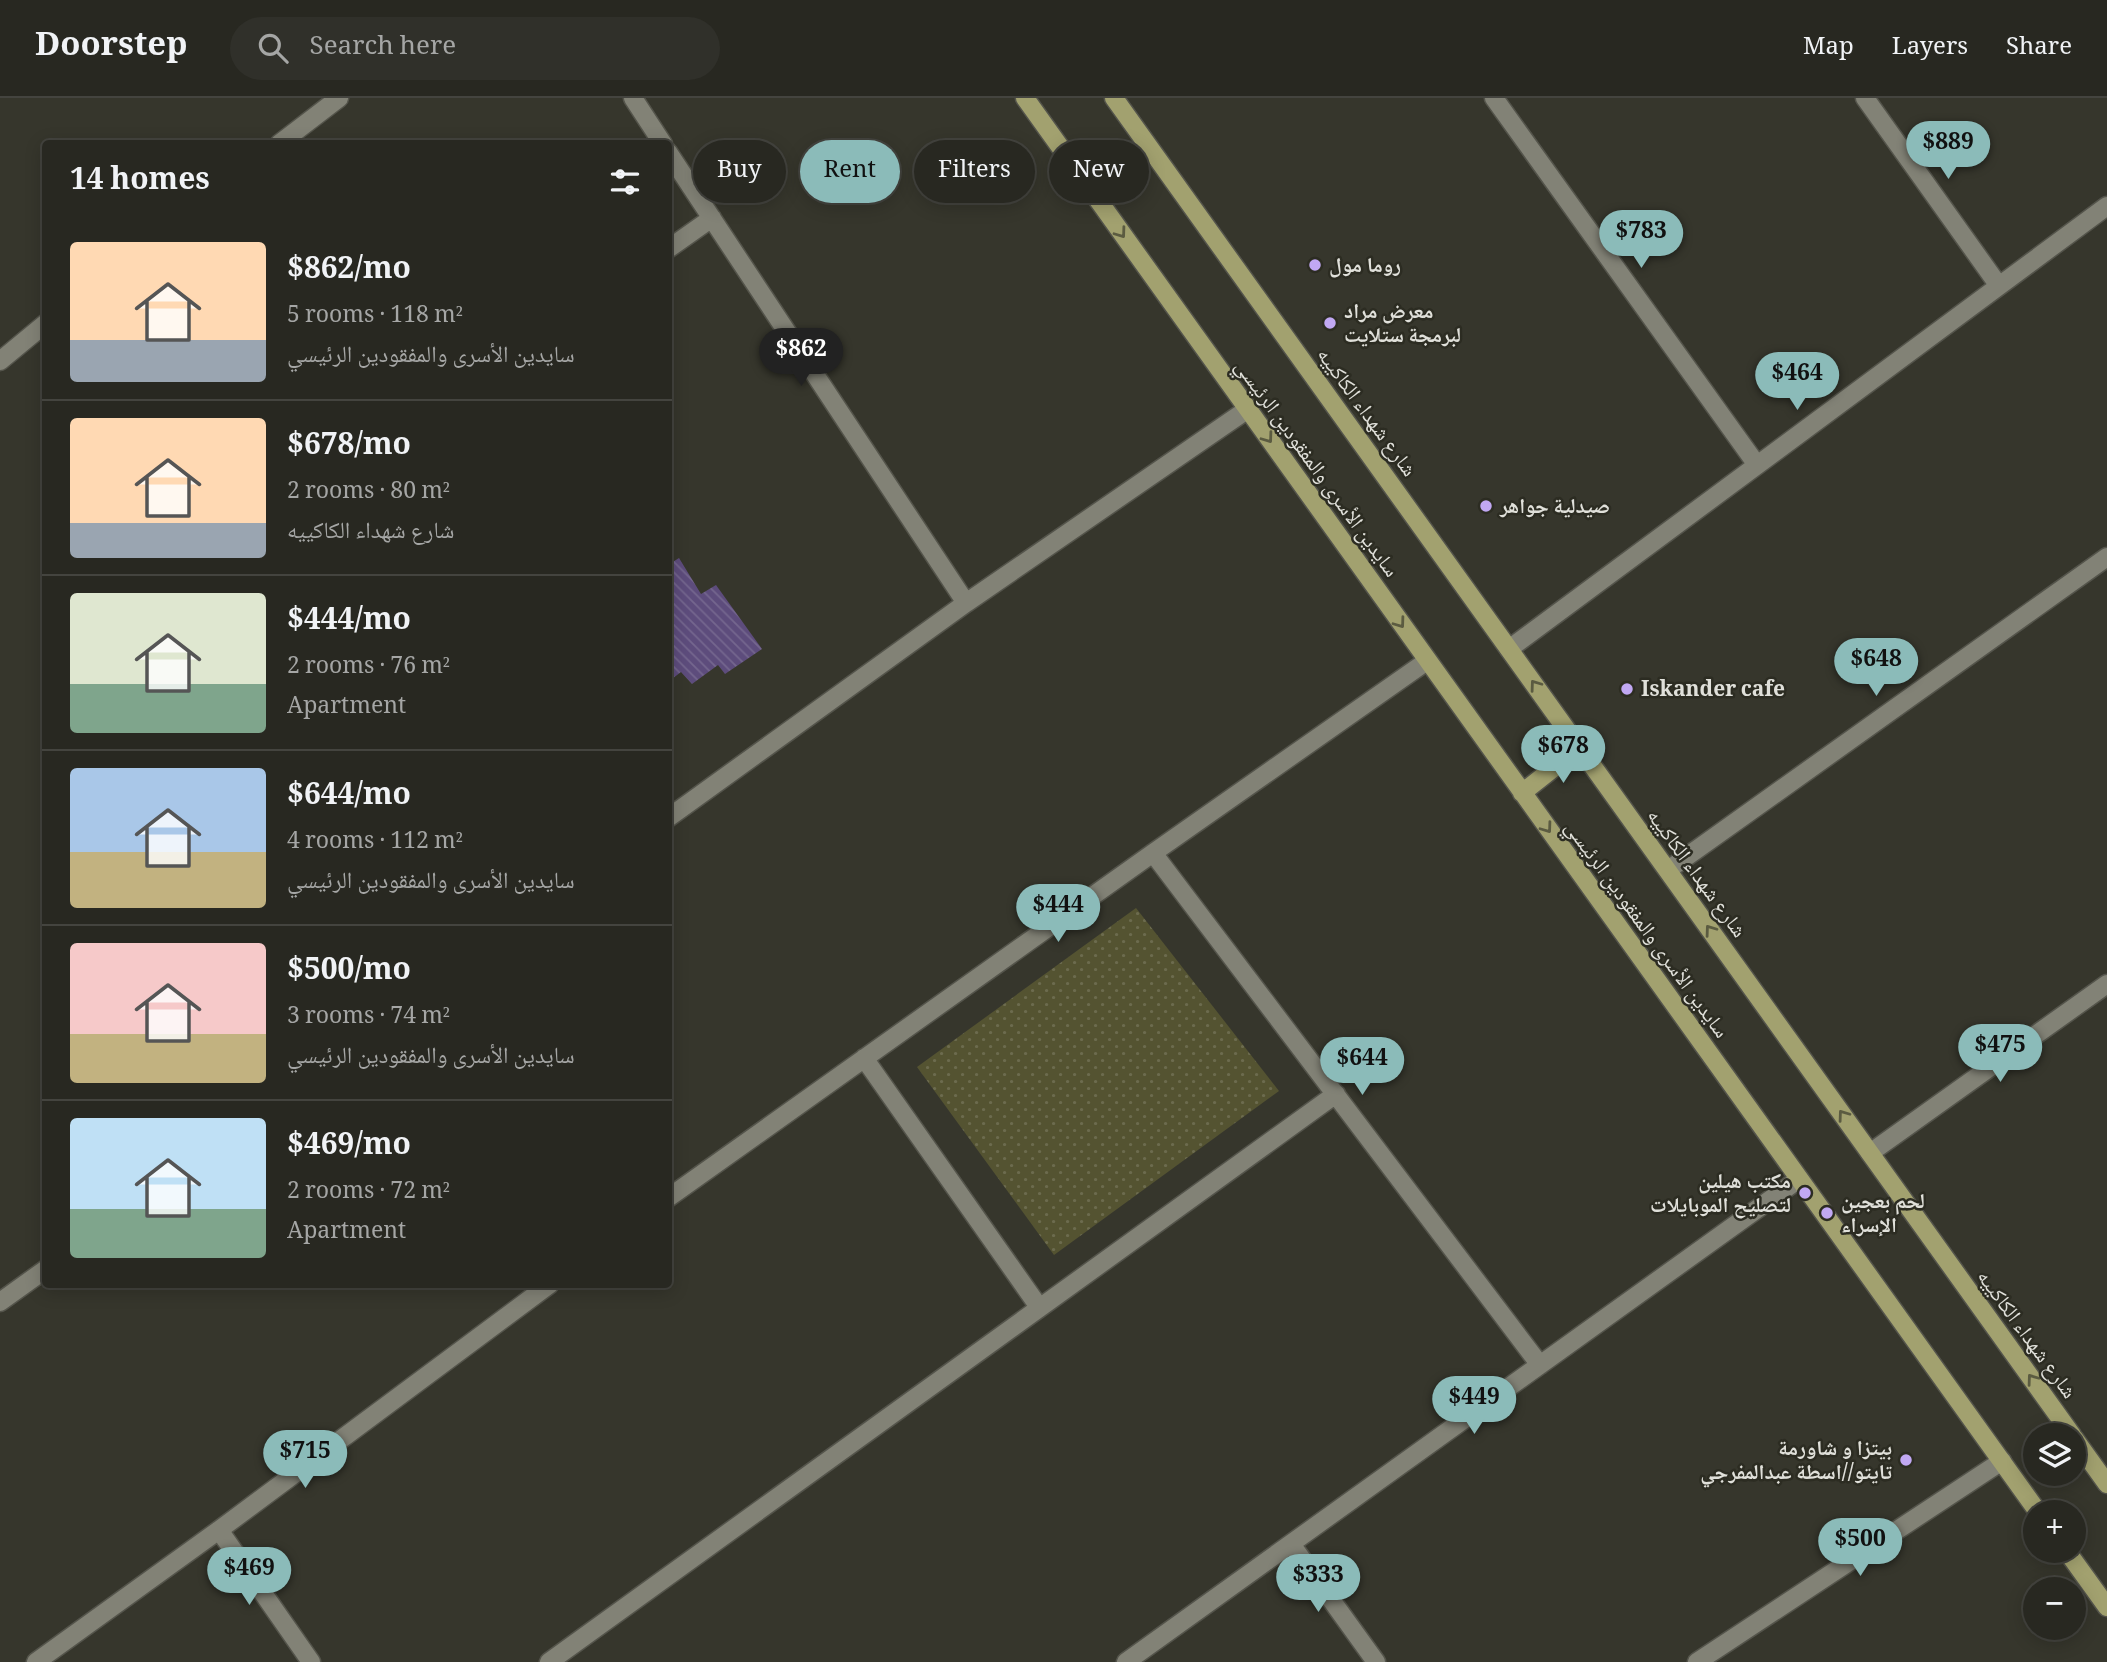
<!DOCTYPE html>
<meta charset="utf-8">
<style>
body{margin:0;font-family:Georgia,"Noto Naskh Arabic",serif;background:#30302a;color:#f1f3f6;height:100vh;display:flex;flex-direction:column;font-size:26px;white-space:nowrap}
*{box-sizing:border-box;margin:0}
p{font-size:23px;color:#a5a6a5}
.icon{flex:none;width:38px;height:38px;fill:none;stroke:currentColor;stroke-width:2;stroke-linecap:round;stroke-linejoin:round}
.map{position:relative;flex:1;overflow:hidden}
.side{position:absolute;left:42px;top:42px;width:630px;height:1148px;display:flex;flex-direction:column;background:#282821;border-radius:7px;box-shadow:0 4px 18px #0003,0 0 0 2px #44443f}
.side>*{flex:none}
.hud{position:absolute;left:693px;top:42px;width:665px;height:63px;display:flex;gap:14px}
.controls{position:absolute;left:2023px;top:1325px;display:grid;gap:14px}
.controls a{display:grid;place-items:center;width:63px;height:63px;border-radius:50%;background:#282821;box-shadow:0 4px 18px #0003,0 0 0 2px #44443f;font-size:35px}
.price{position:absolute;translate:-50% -60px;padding:0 16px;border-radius:24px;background:#8bbbb9;color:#111;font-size:23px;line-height:46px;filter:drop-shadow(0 2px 4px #0008)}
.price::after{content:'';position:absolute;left:50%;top:42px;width:21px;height:16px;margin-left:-10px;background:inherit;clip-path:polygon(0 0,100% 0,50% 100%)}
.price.selected{background:#222;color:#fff}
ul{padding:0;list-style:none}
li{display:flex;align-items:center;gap:21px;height:175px;padding:0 28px}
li+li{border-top:2px solid #44443f}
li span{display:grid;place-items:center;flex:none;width:196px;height:140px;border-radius:7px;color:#555}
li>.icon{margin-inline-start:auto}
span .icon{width:84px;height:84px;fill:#fffc;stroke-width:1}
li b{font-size:30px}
h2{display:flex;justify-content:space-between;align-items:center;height:84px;padding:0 28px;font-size:30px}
.chip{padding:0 24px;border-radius:32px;background:#282821;box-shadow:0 4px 18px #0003,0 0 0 2px #44443f;font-size:24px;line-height:63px}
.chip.selected{background:#8bbbb9;color:#111}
header{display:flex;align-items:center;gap:42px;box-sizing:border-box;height:98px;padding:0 35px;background:#282821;border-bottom:2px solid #44443f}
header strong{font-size:33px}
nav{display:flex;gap:38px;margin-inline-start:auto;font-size:24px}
.search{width:490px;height:63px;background:#30302a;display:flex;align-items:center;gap:18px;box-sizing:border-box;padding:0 24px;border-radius:38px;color:#a5a6a5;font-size:26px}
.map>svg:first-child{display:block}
.garden{fill:url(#garden-dots)}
.building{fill:url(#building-back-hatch)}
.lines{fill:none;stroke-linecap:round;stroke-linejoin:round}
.minor-casing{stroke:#54544b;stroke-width:21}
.major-casing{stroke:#54544b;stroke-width:21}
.minor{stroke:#828276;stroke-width:18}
.major{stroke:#a2a16f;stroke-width:18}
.oneway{stroke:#5b5b41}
.poi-dot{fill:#c1a8f3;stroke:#2c2c22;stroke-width:2.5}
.labels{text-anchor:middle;stroke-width:5;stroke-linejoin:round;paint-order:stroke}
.poi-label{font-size:21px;font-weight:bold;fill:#e0e0da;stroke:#2c2c22;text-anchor:start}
.street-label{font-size:21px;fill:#e0e0da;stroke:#2c2c22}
</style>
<header>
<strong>Doorstep</strong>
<div class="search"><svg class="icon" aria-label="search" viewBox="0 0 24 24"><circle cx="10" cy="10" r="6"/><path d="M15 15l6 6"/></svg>Search here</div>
<nav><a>Map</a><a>Layers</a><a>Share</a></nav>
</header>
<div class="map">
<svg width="2107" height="1564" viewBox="0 0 2107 1564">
<defs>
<pattern id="garden-dots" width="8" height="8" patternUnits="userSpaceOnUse" patternTransform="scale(1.75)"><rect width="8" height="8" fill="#545331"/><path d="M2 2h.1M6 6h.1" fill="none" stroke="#6c6b4e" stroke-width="1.8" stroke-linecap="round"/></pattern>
<pattern id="building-back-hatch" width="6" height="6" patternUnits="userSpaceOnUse" patternTransform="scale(1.75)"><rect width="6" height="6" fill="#5d4c7c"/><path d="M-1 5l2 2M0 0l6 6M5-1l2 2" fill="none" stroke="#74668e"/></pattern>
</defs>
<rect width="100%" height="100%" fill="#36362c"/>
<!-- garden -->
<path class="garden" d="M1136 810 1279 993 1054 1157 917 969Z"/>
<!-- building -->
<path class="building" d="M679 460 701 496 716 487 762 551 725 576 718 567 692 586 681 574 668 584V467Z"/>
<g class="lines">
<defs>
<path id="minor" d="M633 0 663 46
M1494 0 1757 367
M1865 0 1999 188
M279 46 339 0
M668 54 966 505
M668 151 712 120
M0 263 46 225
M1509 551 2107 108
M668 720 966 505 1248 311
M1153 755 1540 1267
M1668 772 2107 459
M864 960 1039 1209
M1870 1055 2107 886
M668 1100 1153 755 1427 563
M0 1204 46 1171
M219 1432 311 1564
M1291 1446 1376 1564
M36 1564 219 1432 550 1186
M549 1564 1336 996
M1126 1564 1799 1081
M1697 1564 2002 1363"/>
<path id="major" d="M1025 0 2038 1414
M1114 0 2072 1337
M1522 695 1580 649
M2074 1340 2107 1386
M2066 1452 2107 1509"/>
</defs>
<!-- minor casing -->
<use href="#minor" class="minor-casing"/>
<!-- major casing -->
<use href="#major" class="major-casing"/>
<!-- minor -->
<use href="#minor" class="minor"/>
<!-- major -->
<use href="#major" class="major"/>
</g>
<!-- one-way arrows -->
<defs><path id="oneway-chevron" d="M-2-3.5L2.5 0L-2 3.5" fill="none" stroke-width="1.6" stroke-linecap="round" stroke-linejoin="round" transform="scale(1.75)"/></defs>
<g class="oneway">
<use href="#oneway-chevron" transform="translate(1121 135) rotate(54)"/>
<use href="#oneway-chevron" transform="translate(1268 340) rotate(54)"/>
<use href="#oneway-chevron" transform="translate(1400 525) rotate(54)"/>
<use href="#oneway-chevron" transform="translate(1535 587) rotate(-126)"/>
<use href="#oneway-chevron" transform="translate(1547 730) rotate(54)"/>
<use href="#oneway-chevron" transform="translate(1710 832) rotate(-126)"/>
<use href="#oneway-chevron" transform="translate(1843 1017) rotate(-126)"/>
<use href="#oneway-chevron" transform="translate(2032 1281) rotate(-126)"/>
</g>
<!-- markers -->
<g class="poi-dot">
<circle cx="1315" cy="167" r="7"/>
<circle cx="1330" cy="225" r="7"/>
<circle cx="1486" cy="408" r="7"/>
<circle cx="1627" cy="591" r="7"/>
<circle cx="1805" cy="1095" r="7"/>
<circle cx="1827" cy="1115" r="7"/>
<circle cx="1906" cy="1362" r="7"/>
</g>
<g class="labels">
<!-- poi labels -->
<g class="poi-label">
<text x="1329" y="174">روما مول</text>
<text x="1344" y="220">معرض مراد<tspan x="1344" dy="24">لبرمجة ستلايت</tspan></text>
<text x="1500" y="415">صيدلية جواهر</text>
<text x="1641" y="598">Iskander cafe</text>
<text x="1791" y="1090" text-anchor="end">مكتب هيلين<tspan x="1791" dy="24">لتصليح الموبايلات</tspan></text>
<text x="1841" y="1110">لحم بعجين<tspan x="1841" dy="24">الإسراء</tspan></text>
<text x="1892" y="1357" text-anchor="end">بيتزا و شاورمة<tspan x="1892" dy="24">تايتو//اسطة عبدالمفرجي</tspan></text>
</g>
<!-- street labels -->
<g class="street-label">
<text transform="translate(1367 314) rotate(54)" y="7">شارع شهداء الكاكييه</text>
<text transform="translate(1317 370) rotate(54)" y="7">سايدين الأسرى والمفقودين الرئيسي</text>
<text transform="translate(1697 775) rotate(54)" y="7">شارع شهداء الكاكييه</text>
<text transform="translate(1647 831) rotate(54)" y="7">سايدين الأسرى والمفقودين الرئيسي</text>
<text transform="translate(2027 1236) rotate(54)" y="7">شارع شهداء الكاكييه</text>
</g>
</g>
</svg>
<div class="controls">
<a><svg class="icon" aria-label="layers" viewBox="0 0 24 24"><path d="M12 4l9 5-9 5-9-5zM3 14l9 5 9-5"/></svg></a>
<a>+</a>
<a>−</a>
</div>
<b class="price" style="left:1948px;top:83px">$889</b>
<b class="price" style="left:1641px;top:172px">$783</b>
<b class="price selected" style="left:801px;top:290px">$862</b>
<b class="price" style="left:1797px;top:314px">$464</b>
<b class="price" style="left:1876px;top:600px">$648</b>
<b class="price" style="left:1563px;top:687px">$678</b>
<b class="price" style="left:1058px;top:846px">$444</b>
<b class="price" style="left:2000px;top:986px">$475</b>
<b class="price" style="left:1362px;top:999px">$644</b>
<b class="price" style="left:1474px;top:1338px">$449</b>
<b class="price" style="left:305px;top:1392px">$715</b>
<b class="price" style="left:1860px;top:1480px">$500</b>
<b class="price" style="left:249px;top:1509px">$469</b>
<b class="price" style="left:1318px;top:1516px">$333</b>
<div class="hud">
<a class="chip">Buy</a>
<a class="chip selected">Rent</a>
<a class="chip">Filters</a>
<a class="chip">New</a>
</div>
<section class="side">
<h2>14 homes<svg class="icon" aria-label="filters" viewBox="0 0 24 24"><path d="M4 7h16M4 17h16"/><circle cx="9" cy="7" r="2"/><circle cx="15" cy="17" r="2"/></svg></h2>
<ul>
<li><span style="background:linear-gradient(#ffd9b3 70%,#9aa5b1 0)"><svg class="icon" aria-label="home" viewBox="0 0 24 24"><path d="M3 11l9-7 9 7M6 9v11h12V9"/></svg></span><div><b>$862/mo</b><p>5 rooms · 118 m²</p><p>سايدين الأسرى والمفقودين الرئيسي</p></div></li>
<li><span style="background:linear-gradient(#ffd9b3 75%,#9aa5b1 0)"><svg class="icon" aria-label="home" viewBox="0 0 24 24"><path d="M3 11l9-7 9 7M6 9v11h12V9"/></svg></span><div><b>$678/mo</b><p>2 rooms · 80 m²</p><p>شارع شهداء الكاكييه</p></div></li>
<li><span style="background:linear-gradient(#dfe7d0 65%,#7fa58c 0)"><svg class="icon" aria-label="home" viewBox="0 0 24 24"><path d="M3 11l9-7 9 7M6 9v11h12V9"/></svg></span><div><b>$444/mo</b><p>2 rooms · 76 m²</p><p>Apartment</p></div></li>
<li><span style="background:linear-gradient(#a9c7e8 60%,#c2b280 0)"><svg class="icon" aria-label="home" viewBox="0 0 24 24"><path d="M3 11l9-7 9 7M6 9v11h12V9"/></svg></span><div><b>$644/mo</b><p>4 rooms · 112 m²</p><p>سايدين الأسرى والمفقودين الرئيسي</p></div></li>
<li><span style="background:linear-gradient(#f6c9c9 65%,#c2b280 0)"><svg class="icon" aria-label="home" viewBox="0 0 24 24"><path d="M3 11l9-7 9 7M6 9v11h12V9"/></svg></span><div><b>$500/mo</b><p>3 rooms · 74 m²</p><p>سايدين الأسرى والمفقودين الرئيسي</p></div></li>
<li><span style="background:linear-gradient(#bfe0f5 65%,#7fa58c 0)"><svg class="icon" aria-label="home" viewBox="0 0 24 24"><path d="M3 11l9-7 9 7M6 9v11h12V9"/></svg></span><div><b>$469/mo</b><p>2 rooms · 72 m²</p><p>Apartment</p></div></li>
</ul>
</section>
</div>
